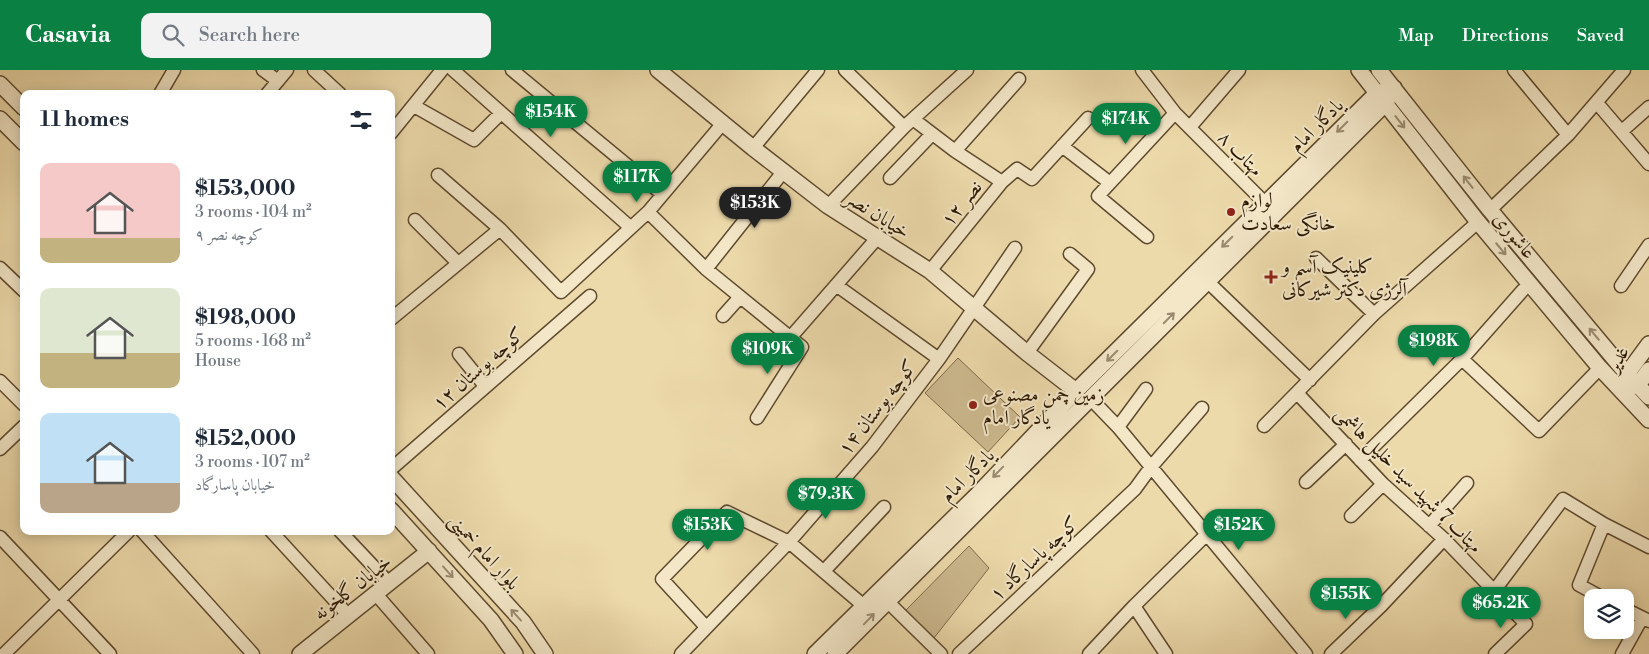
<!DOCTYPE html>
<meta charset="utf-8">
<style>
body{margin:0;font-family:"Libre Bodoni",Amiri,serif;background:#f2f2f3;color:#1f2937;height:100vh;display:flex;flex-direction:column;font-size:19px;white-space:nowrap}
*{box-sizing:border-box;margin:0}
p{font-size:16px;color:#747a83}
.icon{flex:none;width:28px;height:28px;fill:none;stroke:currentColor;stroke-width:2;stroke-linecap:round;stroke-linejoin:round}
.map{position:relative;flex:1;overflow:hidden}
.side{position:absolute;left:20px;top:20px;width:375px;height:445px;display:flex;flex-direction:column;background:#fff;border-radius:10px;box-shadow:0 2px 12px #0003}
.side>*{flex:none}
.tools{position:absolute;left:1584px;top:519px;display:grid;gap:10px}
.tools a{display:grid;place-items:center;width:50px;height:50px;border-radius:10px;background:#fff;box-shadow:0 2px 12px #0003;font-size:25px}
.price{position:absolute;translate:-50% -42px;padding:0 11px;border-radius:18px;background:#0b8043;color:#fff;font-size:16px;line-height:32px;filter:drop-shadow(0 1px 2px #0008)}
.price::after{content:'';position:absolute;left:50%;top:30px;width:15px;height:11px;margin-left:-8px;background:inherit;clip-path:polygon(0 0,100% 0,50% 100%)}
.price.current{background:#222;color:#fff}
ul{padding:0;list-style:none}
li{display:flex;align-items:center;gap:15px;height:125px;padding:0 20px}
li span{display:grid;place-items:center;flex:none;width:140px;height:100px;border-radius:10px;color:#555}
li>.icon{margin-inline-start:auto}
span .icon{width:60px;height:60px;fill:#fffc;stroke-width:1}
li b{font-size:21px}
h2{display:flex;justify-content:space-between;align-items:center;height:60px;padding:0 20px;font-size:21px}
header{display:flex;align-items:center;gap:30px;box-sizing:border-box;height:70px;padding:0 25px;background:#0b8043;color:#fff}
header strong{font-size:24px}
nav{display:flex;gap:28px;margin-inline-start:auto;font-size:18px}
.search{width:350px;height:45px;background:#f2f2f3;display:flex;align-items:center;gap:12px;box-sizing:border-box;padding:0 18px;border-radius:10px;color:#747a83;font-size:19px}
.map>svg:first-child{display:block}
.green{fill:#cdb98f;stroke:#7e6a4a}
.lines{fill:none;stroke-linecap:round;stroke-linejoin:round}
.minor-casing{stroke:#5e4a2e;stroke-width:15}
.tertiary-casing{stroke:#5e4a2e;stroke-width:18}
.minor{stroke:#f3e7c8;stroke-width:12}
.tertiary{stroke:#f3e7c8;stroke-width:15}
.oneway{stroke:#9a8b70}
.poi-dot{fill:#8f2418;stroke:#f3e7c8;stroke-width:2}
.labels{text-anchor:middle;stroke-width:4;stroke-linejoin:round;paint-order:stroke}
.street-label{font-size:20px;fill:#2e1a04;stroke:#f3e7c8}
.poi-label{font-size:20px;fill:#2e1a04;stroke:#f3e7c8;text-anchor:start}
</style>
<header>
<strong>Casavia</strong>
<div class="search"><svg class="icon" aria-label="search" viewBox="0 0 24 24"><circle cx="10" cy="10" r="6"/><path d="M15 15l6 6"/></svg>Search here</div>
<nav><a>Map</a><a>Directions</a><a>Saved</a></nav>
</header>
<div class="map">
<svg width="1649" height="584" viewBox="0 0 1649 584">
<rect width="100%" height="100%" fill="#eddaab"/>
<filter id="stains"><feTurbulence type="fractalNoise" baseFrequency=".004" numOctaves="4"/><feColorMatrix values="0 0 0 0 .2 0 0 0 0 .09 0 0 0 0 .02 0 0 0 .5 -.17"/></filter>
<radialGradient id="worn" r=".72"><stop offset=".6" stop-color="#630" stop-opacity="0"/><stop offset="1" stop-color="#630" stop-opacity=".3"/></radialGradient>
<!-- green -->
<path class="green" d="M958 288 1020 347 988 382 925 323Z
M969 476 989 498 934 568 906 540Z"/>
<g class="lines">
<defs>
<path id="minor" d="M263 0 278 11
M314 0 340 24
M453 0 630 157
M512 0 662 124
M845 0 904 57
M1142 0 1175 43 1266 134
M1514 0 1568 65
M160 24 174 0
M267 24 287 0
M1597 33 1649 94
M414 36 474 70 501 43
M913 49 955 81 1002 112 1017 99 1032 109 1088 48
M1190 57 1239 0
M1622 61 1649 37
M391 63 442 0
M1062 76 1110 113
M753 78 818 0
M955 81 1019 9
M438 105 500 159 561 222 648 142 723 53
M890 108 932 64
M828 136 904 57 967 0
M1490 140 1568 65 1624 0
M648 142 706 199 802 277 757 348
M415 150 458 193
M1147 167 1098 126 1175 43
M1316 188 1374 244
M0 198 24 221
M706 199 783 102
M930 201 1002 112
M1207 211 1310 310
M836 215 939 289
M1621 216 1649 175
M723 246 740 227
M391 249 500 159
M790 268 878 167
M1027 283 1088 199 1070 184
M459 284 485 316
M1462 289 1539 361 1600 298
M0 311 24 335
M1297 323 1383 414 1444 469 1526 554 1495 584
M1090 328 1118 357 1306 584
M1264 356 1374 244 1478 152
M1118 357 1146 319
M0 379 24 356
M1360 390 1462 289 1523 220
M391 399 590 226
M1306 412 1346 374
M1351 446 1383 414
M1429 456 1467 413
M142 461 253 584
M271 461 348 545
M340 461 389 513
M0 467 110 584
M824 501 884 437
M1494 521 1563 429 1604 454 1649 477
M375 523 428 584
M1603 528 1579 515 1604 454
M887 531 941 584
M1625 539 1649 551
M706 557 662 509 727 442 789 472 864 536
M4 584 129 461
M681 584 789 472 872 377 939 289 1015 178
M959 584 1135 419 1151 397 1202 338
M1089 584 1134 536
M1166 584 1134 536 1207 464
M1331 584 1381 536 1444 469
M1622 584 1642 548"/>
<path id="tertiary" d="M658 0 753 78 828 136 930 201 1027 283 1076 321
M1359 0 1478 152 1600 298 1649 350
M1379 0 1490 140 1627 304 1649 327
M0 14 24 38
M0 49 24 73
M1625 312 1627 304 1649 274
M1629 318 1638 315 1649 300
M391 407 523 552 545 584
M391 440 491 550 515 584
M300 584 429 481
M815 584 978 424 1076 321 1377 23 1394 18
M835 584 1385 34 1394 18"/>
</defs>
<!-- minor casing -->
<use href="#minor" class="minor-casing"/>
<!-- tertiary casing -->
<use href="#tertiary" class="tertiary-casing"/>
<!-- minor -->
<use href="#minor" class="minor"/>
<!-- tertiary -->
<use href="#tertiary" class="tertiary"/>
</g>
<!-- one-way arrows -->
<defs><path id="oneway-shaft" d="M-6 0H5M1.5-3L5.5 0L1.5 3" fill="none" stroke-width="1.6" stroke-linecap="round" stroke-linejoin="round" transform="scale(1.25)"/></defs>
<g class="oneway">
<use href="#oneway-shaft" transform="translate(1400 52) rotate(52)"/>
<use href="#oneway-shaft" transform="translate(1342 57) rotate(135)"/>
<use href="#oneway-shaft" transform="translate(1468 112) rotate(-128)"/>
<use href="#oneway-shaft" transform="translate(1227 172) rotate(135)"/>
<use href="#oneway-shaft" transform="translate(1501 179) rotate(50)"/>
<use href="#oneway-shaft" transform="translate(1169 248) rotate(-45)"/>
<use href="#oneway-shaft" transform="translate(1594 264) rotate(-130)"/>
<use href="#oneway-shaft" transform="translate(1112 286) rotate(135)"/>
<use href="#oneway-shaft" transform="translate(998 402) rotate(134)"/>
<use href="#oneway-shaft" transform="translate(448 502) rotate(48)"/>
<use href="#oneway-shaft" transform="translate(516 545) rotate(-132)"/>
<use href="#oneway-shaft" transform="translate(869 549) rotate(-46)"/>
</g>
<!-- markers -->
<g class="poi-dot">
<circle cx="1231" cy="142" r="5"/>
<path d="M1268.5 199.5h5v5h5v5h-5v5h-5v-5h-5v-5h5z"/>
<circle cx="973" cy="335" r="5"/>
</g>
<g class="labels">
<!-- street labels -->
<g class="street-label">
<text transform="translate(1316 55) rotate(-45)" y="7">یادگار امام</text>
<text transform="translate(1241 83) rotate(46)" y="7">مهتاب ۸</text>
<text transform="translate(961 133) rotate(-51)" y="7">نصر ۱۲</text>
<text transform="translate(878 144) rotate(32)" y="7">خیابان نصر</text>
<text transform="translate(1515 165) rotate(50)" y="7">عاشوری</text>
<text transform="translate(1617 289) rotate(-61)" y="7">غدیر</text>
<text transform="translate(478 298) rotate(-41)" y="7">کوچه بوستان ۱۲</text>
<text transform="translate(877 337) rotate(-52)" y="7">کوچه بوستان ۱۴</text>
<text transform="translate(967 405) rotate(-45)" y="7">یادگار امام</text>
<text transform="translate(1409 409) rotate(45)" y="7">مهتاب 7 شهید سید خلیل هاشمی</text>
<text transform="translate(485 481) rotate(48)" y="7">بلوار امام خمینی</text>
<text transform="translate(1034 488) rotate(-43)" y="7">کوچه پاسارگاد ۱</text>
<text transform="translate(352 517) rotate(-38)" y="7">خیابان گلخونه</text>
</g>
<!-- poi labels -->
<g class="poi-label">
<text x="1241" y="137">لوازم<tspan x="1241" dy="23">خانگی سعادت</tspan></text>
<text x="1282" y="203">کلینیک آسم و<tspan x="1282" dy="23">آلرژی دکتر شیرکانی</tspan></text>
<text x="983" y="331">زمین چمن مصنوعی<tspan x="983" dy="23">یادگار امام</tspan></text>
</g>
</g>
<rect width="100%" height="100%" filter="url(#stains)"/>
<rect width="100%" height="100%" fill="url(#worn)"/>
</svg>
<div class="tools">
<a><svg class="icon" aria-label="layers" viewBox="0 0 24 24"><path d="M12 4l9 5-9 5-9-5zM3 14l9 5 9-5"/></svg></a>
</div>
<b class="price" style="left:551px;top:68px">$154K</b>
<b class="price" style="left:1126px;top:75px">$174K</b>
<b class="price" style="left:637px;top:133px">$117K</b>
<b class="price current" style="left:755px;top:159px">$153K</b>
<b class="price" style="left:1434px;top:297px">$198K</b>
<b class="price" style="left:768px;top:305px">$109K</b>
<b class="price" style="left:826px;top:450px">$79.3K</b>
<b class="price" style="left:708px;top:481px">$153K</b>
<b class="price" style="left:1239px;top:481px">$152K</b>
<b class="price" style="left:1346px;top:550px">$155K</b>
<b class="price" style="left:1501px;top:559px">$65.2K</b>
<section class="side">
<h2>11 homes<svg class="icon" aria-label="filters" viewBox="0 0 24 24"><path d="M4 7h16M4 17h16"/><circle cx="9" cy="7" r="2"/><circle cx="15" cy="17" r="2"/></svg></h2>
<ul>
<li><span style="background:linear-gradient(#f6c9c9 75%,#c2b280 0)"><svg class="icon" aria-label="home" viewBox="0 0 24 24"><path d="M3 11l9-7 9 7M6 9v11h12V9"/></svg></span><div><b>$153,000</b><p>3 rooms · 104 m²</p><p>کوچه نصر ۹</p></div></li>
<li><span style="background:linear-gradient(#dfe7d0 65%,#c2b280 0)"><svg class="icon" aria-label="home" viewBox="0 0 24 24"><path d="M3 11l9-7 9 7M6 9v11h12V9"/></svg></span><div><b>$198,000</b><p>5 rooms · 168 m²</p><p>House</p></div></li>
<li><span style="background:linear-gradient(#bfe0f5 70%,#b9a48a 0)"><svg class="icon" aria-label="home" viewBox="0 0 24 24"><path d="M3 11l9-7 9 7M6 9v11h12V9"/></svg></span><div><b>$152,000</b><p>3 rooms · 107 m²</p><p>خیابان پاسارگاد</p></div></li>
</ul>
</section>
</div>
